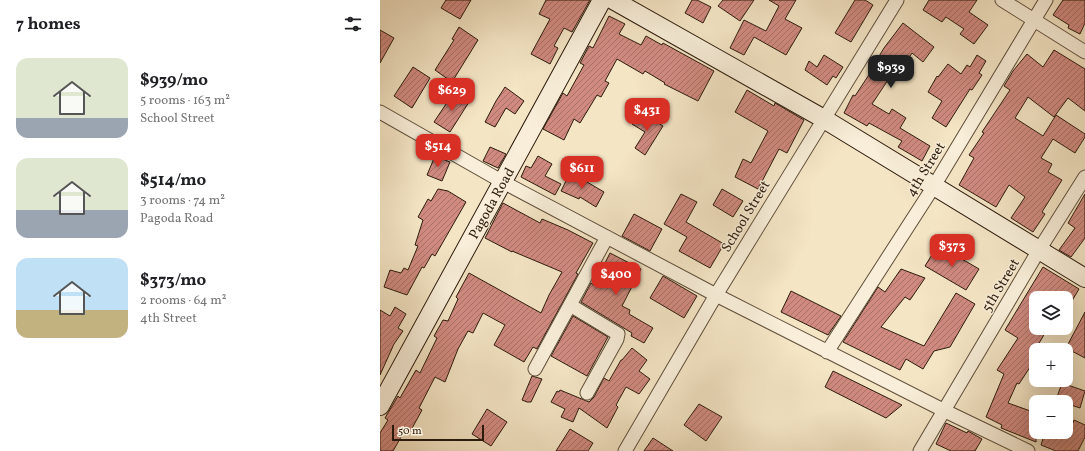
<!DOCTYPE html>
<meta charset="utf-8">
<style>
body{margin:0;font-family:Vollkorn,serif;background:#f2f2f2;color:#202124;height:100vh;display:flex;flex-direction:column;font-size:15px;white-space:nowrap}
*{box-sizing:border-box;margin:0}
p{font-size:13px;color:#757577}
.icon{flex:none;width:22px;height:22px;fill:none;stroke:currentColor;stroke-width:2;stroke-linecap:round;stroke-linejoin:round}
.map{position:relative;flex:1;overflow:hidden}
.panel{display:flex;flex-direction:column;background:#fff;width:380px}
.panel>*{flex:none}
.buttons{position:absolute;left:649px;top:291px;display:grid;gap:8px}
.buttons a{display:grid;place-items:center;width:44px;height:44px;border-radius:8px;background:#fff;box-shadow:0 4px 16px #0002;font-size:20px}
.scale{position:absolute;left:12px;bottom:10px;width:92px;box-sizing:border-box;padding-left:4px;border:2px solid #2d1b0c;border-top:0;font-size:11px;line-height:14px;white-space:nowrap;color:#2d1b0c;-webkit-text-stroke:3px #f8eed9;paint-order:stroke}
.price{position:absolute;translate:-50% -34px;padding:0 9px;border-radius:8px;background:#d93025;color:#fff;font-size:13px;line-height:26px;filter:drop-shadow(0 1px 2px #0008)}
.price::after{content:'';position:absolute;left:50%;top:24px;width:12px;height:9px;margin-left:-6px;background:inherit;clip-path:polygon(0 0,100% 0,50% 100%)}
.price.on{background:#222;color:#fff}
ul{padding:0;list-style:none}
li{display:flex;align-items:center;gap:12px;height:100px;padding:0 16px}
li span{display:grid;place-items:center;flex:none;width:112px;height:80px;border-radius:12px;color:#555}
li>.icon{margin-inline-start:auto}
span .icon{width:48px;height:48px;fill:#fffc;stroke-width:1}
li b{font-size:17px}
h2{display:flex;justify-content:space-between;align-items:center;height:48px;padding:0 16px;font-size:17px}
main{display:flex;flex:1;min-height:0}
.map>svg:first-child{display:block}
.building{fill:url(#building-hatch);stroke:#2d1b0c}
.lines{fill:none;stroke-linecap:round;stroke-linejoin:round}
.minor-casing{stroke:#5f4e3a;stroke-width:15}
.secondary-casing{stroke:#2d1b0c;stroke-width:20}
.minor{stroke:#f8eed9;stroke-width:13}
.secondary{stroke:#f8eed9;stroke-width:18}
.labels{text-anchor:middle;stroke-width:3;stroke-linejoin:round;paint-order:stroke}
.street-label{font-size:14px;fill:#2d1b0c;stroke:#f8eed9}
</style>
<main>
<section class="panel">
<h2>7 homes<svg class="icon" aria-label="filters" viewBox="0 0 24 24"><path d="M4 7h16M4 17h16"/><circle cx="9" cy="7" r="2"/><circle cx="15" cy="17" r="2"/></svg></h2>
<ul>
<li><span style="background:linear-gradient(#dfe7d0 75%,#9aa5b1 0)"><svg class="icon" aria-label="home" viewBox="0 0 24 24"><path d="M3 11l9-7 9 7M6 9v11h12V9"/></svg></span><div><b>$939/mo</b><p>5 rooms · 163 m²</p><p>School Street</p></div></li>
<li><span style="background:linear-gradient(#dfe7d0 65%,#9aa5b1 0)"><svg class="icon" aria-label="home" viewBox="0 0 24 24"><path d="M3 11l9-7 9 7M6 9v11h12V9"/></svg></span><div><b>$514/mo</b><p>3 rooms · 74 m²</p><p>Pagoda Road</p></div></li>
<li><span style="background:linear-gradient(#bfe0f5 65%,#c2b280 0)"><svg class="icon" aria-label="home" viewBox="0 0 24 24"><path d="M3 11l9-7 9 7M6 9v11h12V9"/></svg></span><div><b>$373/mo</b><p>2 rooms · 64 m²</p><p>4th Street</p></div></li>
</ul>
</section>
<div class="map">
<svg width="705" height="451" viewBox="0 0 705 451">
<defs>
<pattern id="building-hatch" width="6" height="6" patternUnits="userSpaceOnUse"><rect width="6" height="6" fill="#d08a80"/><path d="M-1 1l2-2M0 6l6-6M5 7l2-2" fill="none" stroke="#a97067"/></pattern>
</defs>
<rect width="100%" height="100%" fill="#f4e5c5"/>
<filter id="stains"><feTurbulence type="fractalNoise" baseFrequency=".005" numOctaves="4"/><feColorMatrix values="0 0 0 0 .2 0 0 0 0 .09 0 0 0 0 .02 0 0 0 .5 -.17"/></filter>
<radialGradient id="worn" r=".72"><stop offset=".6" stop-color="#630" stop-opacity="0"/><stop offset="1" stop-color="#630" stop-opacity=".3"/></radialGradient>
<!-- building -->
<path class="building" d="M66 0H91L80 19 61 8Z
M166 0H210L192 32 184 28 174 46 178 48 170 64 151 54 170 19 159 14Z
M312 0H317L331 7 323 23 305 13Z
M343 0H374L360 21 338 6Z
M389 0H416L405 19 422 28 406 55 374 37 364 55 350 48 364 20 386 31 399 6Z
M475 0H485L493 5 471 42 455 33Z
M549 0H597L589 12 608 25 594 44 580 34 584 29 566 17 562 22 543 10Z
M683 0H705V23L700 34 688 28 689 25 673 15Z
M229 16 245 24 239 34 261 45 266 36 282 45 283 43 334 71 318 101 284 84 285 83 265 71 263 74 237 59 225 81 229 83 221 97 217 95 200 123 194 119 184 140 163 129 183 93 187 96 204 65 200 63 209 46 213 48Z
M523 23 554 47 543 62 532 53 517 77 512 74 492 104 509 114 512 109 526 118 520 128 550 146 542 161 518 147 522 141 489 123 487 126 464 113 473 95 475 96 496 64 495 63 504 48Z
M79 27 98 40 72 82 55 70 74 40 72 39Z
M0 30 14 38 0 63Z
M674 50 705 69V111L688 98 674 117 648 97 635 118 663 136 676 115 705 134V137L695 153 673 139 661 158 672 164 668 172 682 180 662 212 665 214 653 232 631 218 645 197 629 185 616 207 579 185 594 158 589 155 604 133 602 132 630 90 624 86 633 71 647 54 663 67Z
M444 55 463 67 456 78 453 76 447 85 425 70 429 61 437 67Z
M597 55 606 61 599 73 602 75 592 90 590 89 566 127 552 118 562 101 548 92 557 76 558 77 568 64 581 74 587 65 590 67Z
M33 67 50 78 32 108 14 96Z
M125 87 144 101 135 114 126 108 115 127 105 122 116 101Z
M367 90 394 106 395 103 424 120 407 153 399 149 378 189 355 177 363 159 371 163 388 131 355 112Z
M74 92 89 102 70 132 54 122Z
M260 111 283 126 265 155 255 148 265 132 252 124Z
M110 147 126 154 118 168 103 161Z
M55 156 70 162 62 181 47 175Z
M158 156 172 164 165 176 181 184 175 195 141 177 146 166 151 168Z
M190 173 208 181 207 182 224 192 216 207 200 197 199 199 181 191Z
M58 189 68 191 86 202 55 256 52 254 44 268 42 267 27 295 4 287 10 270 21 273 24 268 28 270 38 246 35 245 43 220 38 217 48 199 51 201Z
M342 189 363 201 353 217 333 205Z
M301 194 317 202 306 222 344 244 330 268 299 251 307 237 284 224Z
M705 194V238L691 257 679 250 695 228 688 223Z
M123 203 160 223 162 219 188 230 213 243 196 273 198 274 157 349 153 347 144 362 114 345 125 325 103 313 93 333 88 331 78 349 65 382 55 377 39 408 42 410 30 432 25 430 13 451H0V433L8 420 5 418 18 396 20 398 36 370 40 373 57 338 54 336 63 320 68 321 78 299 76 297 89 273 161 313 169 295 182 272 132 251V252L105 238Z
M254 214 282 229 270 251 242 236Z
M558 245 599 269 586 290 545 266Z
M230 253 261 269 242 306 250 310 249 314 273 328 264 343 251 336 252 333 201 302 211 283 214 285Z
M663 267 699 289 686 311V297L656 298V328H668L652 355 656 358 639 384 637 383 628 403 656 413V442L621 428 622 425 606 417 624 374 617 370 638 338 625 330Z
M521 269 545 278 530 300 525 297 501 327 544 346 576 293 595 304 570 347 554 351 543 369 526 359 520 370 463 342 498 287 505 292Z
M283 276 317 296 304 318 270 298Z
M411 291 461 316 448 335 401 312Z
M15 307 26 314 18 328 23 331 14 344 0 375V310L10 316Z
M705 312V358L686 348Z
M193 316 228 337 207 376 171 356Z
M252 348 267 360 259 371 270 379 259 394 246 387 236 405 238 407 227 428 199 408 193 422 181 417 185 409 171 402 177 391 179 392 180 390 209 402 214 397 224 378 229 381 241 360H242Z
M453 371 522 405 506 418 445 387Z
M152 376 162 379 151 402H147L142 400Z
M682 383 705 391 700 408 676 400Z
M319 404 342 417 326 441 304 425Z
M107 409 127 422 111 446 92 434Z
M694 420 705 425V437L698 451H676L661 445 665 432H689Z
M566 423 587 433 588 431 602 439 595 451H571L556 444Z
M190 429 213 443 208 451H176Z
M273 438 293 451H264Z"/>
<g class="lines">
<defs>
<path id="minor" d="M622 0 705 52
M0 112 123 182 336 295 565 411 648 451
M190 305 238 334 237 339 207 393
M447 352 554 186 666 0
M155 369 227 237
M245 451 336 295 517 0
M540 451 659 250 705 177"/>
<path id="secondary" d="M233 0 444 119 705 278
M0 406 222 0"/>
</defs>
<!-- minor casing -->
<use href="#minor" class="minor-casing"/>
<!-- secondary casing -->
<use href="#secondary" class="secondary-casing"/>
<!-- minor -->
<use href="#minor" class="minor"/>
<!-- secondary -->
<use href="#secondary" class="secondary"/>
</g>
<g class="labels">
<!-- street labels -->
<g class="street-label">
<text transform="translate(545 169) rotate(-58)" y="5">4th Street</text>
<text transform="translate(111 203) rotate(-61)" y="5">Pagoda Road</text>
<text transform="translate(365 216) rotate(-59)" y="5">School Street</text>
<text transform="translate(620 285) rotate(-59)" y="5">5th Street</text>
</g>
</g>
<rect width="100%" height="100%" filter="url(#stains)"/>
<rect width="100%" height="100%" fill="url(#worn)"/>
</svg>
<div class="buttons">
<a><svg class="icon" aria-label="layers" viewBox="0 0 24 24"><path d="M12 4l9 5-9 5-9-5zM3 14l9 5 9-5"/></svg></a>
<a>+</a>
<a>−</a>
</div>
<div class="scale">50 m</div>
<b class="price on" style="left:511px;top:89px">$939</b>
<b class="price" style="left:72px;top:112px">$629</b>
<b class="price" style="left:267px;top:132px">$431</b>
<b class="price" style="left:58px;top:168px">$514</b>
<b class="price" style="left:202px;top:190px">$611</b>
<b class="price" style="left:572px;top:268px">$373</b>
<b class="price" style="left:236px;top:296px">$400</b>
</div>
</main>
